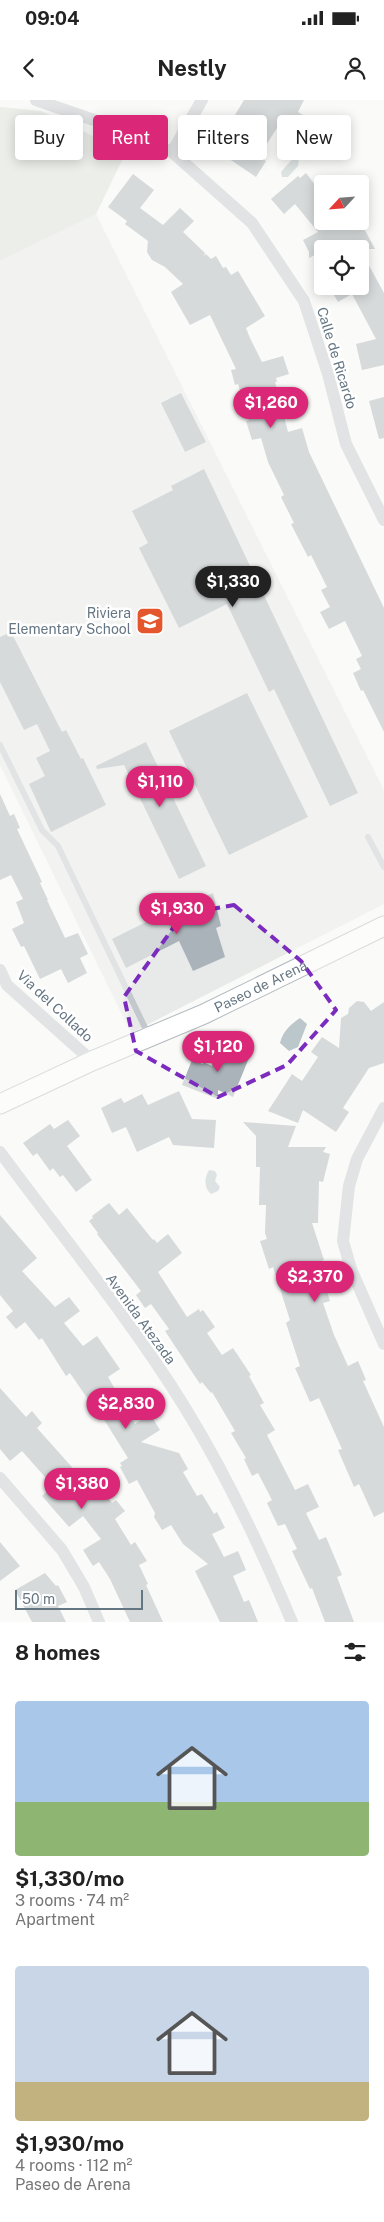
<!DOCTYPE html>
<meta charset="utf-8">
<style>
body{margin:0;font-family:"Public Sans",sans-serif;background:#f6f6f6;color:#222;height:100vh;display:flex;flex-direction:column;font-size:19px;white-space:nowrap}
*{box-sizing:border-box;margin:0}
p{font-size:16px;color:#767676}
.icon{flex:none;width:28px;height:28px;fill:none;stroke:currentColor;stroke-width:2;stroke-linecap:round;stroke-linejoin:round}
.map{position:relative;height:1522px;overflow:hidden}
.sheet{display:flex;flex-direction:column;background:#fff;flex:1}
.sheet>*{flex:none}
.hud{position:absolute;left:15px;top:15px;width:355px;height:45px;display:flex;gap:10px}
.needle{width:32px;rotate:244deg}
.buttons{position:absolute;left:314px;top:75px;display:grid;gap:10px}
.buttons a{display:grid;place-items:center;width:55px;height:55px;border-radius:5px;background:#fff;box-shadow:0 2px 12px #0003;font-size:25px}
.scale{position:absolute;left:15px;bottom:12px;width:128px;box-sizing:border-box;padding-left:5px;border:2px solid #657683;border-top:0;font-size:14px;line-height:18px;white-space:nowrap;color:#657683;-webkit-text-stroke:4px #fff;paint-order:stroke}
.price{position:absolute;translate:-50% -42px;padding:0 11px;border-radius:18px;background:#db2777;color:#fff;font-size:16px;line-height:32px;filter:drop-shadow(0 1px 2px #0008)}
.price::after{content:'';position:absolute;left:50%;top:30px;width:15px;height:11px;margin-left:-8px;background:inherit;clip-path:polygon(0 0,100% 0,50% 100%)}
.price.active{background:#222;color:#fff}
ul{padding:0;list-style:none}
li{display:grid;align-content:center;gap:10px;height:265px;padding:0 15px}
li span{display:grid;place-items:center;height:155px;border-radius:5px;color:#555}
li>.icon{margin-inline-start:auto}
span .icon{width:90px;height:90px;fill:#fffc;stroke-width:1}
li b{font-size:21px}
h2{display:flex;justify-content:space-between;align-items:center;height:60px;padding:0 15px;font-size:21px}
.pill{padding:0 18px;border-radius:5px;background:#fff;box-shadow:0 2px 12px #0003;font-size:18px;line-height:45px}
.pill.active{background:#db2777;color:#fff}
.status{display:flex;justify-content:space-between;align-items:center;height:35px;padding:0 25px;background:#fff;direction:ltr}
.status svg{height:14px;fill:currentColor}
header{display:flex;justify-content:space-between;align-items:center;height:65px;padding:0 15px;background:#fff;font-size:22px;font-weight:700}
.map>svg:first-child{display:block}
.built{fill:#e8e9e9}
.green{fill:#dadfd7}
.water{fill:#bbc7cb}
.building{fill:#aab3b9}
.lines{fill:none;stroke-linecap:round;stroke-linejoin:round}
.secondary-casing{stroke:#b3babf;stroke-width:21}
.lane{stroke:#c3c8cc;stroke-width:6}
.street{stroke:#c3c8cc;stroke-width:12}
.secondary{stroke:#fff;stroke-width:19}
.marked{fill:none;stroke:#7b2cbf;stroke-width:4;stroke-dasharray:10 6;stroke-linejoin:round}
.labels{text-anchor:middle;stroke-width:5;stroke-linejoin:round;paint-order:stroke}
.street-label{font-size:14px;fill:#657683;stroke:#fff}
.poi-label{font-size:14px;fill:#657683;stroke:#fff;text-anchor:end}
</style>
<div class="status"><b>09:04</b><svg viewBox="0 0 49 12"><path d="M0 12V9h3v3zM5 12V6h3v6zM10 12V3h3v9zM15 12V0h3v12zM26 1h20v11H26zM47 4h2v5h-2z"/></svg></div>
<header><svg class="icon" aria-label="back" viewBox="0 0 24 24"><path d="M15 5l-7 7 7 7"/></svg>Nestly<svg class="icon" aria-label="person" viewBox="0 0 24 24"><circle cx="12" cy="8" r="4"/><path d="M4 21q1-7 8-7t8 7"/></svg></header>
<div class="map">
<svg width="384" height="1522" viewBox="0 0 384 1522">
<rect width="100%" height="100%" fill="#fafaf8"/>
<!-- built -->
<path class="built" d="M96 114 384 690V804L131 933 0 665V161Z"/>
<!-- green -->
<path class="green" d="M0 7 41 11 126 52 96 114 0 161Z"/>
<!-- water -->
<path class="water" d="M295 56 299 58 298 66 288 77H282L281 72Z
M300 918 307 924 298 947 289 951 280 943C283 931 290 925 300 918Z
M209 1070 215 1071 217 1075 215 1081 220 1087 218 1091 211 1094C204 1088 204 1078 209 1070Z"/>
<!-- building -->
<path class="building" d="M244 0H304L298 12 303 15 291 36 277 28 259 56 266 61 256 77 225 56 237 38 226 30Z
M306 73 322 94V121H360L375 149H360L384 193V265L362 270 356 244 376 239 352 194 338 202 329 186H360V149H322V151L309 158V152L303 140 318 132 295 104 284 114 271 99 298 76 300 78Z
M133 74 154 90 140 108 163 125 180 108 194 121 183 132 205 153 204 156 206 154 211 159 216 156 223 168 226 167 231 175 238 171 265 216 246 228 250 238 262 262 283 256 289 274 276 278 277 282H275L288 332 302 328 309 352 384 508V632L363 590 361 591 353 573 361 569 356 559 362 556 345 521 329 529 320 512 330 507 321 490 327 487 311 455 308 457 291 424 294 423 281 397 284 395 268 362 261 338 252 340 246 321 249 320 238 284 235 285 231 270 236 269 210 215 190 225 171 192 183 184 165 167 152 160 147 152 148 141 125 124 127 121 108 107Z
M181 293 206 342 185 352 161 303Z
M384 297V338L379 339 369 301Z
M204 369 358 693 330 706 274 589 269 592 227 504 179 528 139 448 148 443 132 411 173 390 171 386Z
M11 532 62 632 66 630 81 659 83 658 106 705 51 732 29 684 45 676 36 658 50 651 37 624 24 630 0 582V537Z
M247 593 308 717 229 755 169 631Z
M146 642 206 766 179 779 124 665 97 669 96 666Z
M0 694 10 716 14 714 20 728 17 729 42 782 40 783 48 800H47L65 838 78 833 88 854 80 858 87 873 68 883 61 869 40 879 24 846 21 847 12 829 24 823 16 802 23 799 11 775 0 780Z
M213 793 221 826 216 828 225 857 193 871 179 841 126 868 112 839 174 808 175 811Z
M357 901 364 902 371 911 384 902V963L369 968 343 1008 349 1012 336 1032 303 1010 298 1023 268 1011 292 974 302 981 318 957 311 952 322 937 339 948 341 918 348 914 349 908Z
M228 943 251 953 233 997 218 990V999L182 985 192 960 203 964V962L212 966 213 963 219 965Z
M179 991 192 1019 216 1020 214 1048 173 1045 169 1037 137 1052 126 1027 112 1033 101 1008 121 998 124 1003 142 994 148 1005Z
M68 1020 80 1036 67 1046 92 1080 76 1092 63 1075 60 1077 53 1068 50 1071 37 1053 33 1056 23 1043 50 1024 54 1029Z
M243 1022 296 1026 288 1047H326L323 1052 330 1054 323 1082 319 1081 318 1123H312L324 1160 318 1162 330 1201 323 1203 334 1235 348 1266 358 1261 366 1280 363 1281 384 1327V1412L374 1417 359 1384 354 1387 338 1350 342 1349 319 1298 310 1302 295 1268 300 1266 286 1223 290 1220 273 1167 269 1169 260 1141 267 1139 265 1133 266 1105H259L260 1067H256V1036Z
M109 1103 119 1115 127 1108 153 1140 154 1139 157 1143 168 1134 182 1153 158 1172 187 1217 199 1209 200 1212 203 1210 215 1227 207 1233 222 1255 233 1248 251 1275 249 1276 264 1303 260 1305 275 1330 267 1335 295 1390 308 1384 319 1407 306 1413 319 1440 326 1437 342 1475 337 1477 354 1522H325L312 1488 310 1489 292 1451 297 1449 285 1424 278 1426 267 1403 272 1400 258 1373 252 1376 244 1359 246 1358 231 1333 235 1331 212 1292 211 1293 202 1282 200 1284 165 1231 169 1229 151 1204 145 1208 136 1195 141 1191 97 1134 98 1133 89 1121 93 1118 92 1116Z
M0 1115 37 1158 22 1171 55 1207 69 1197 80 1211 64 1223 83 1246 97 1236 120 1269 108 1277 135 1324 150 1314 160 1330 141 1342 179 1353 188 1369 183 1372 197 1396 202 1394 214 1414 217 1412 225 1428 212 1434 224 1457 238 1451 246 1470 233 1476 244 1502 249 1500 258 1522H220L195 1471 208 1464 183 1444 171 1425 162 1430 154 1417 155 1413 137 1380 129 1384 120 1367 122 1366 120 1363 128 1358 98 1310 96 1311 70 1273 66 1276 42 1238 39 1240 25 1222 16 1229 6 1217 13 1211 0 1195Z
M0 1288 26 1317 32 1311 42 1323 37 1328 87 1384 94 1380 97 1382 112 1403 116 1400 125 1411 115 1419 131 1445 135 1442 147 1461 139 1465 148 1484 146 1485 163 1522H130L110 1479 99 1462 93 1466 83 1450 101 1439 83 1416 69 1427 42 1396 53 1386 22 1351 10 1361 0 1349Z
M0 1442 20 1466 0 1481Z
M45 1473 56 1486 58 1485 67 1502 58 1506 66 1522H32L15 1490Z"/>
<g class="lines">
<defs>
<g id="secondary">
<path id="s1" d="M0 1004 92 961 204 914 384 826"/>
</g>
</defs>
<!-- secondary casing -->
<use href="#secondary" class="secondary-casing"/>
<!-- lane -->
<path class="lane" d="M0 645 42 730 58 746 149 936
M368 737 384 767"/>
<!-- street -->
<path class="street" d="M36 0 120 29 172 52 252 123 304 201 328 274 346 344 384 420
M172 52 202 0
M0 870 7 885 92 961
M384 1008 357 1059 349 1086 343 1141 351 1169 384 1244
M0 1052C62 1136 129 1217 184 1306 226 1374 261 1448 292 1522
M0 1378 62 1450 84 1487 99 1522"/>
<!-- secondary -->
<use href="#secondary" class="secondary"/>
</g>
<!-- marked area -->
<path d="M0 0H384V1522H0ZM234 805 301 861 336 910 287 965 218 997 136 951 124 897 183 814Z" fill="#fafaf8" fill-opacity=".55" fill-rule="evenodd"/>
<path class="marked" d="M234 805 301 861 336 910 287 965 218 997 136 951 124 897 183 814Z"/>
<!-- icons -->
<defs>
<symbol id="school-square" viewBox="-11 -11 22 22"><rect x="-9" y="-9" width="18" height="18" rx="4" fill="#e4572e" stroke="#fff"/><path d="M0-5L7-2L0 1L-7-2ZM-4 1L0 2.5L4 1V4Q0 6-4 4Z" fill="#fff"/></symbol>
</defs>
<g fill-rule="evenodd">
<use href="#school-square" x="134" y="505" width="32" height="32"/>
</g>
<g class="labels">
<!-- street labels -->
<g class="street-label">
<text transform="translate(337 258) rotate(73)" y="5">Calle de Ricardo</text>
<text dy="5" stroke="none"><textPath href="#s1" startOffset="286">Paseo de Arena</textPath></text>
<text transform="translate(55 906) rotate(43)" y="5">Via del Collado</text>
<text transform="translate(141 1219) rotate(54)" y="5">Avenida Atezada</text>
</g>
<!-- poi labels -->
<g class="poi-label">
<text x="131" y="518">Riviera<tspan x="131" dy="16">Elementary School</tspan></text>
</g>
</g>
</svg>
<div class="buttons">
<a><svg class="needle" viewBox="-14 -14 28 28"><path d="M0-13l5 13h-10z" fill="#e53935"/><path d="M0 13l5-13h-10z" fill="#767676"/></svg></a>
<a><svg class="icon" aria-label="locate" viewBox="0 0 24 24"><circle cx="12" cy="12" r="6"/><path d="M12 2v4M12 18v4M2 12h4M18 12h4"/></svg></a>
</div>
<div class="scale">50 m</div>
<b class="price" style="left:271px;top:329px">$1,260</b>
<b class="price active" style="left:233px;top:508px">$1,330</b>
<b class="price" style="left:160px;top:708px">$1,110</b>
<b class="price" style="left:177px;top:835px">$1,930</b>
<b class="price" style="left:218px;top:973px">$1,120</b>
<b class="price" style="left:315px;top:1203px">$2,370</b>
<b class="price" style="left:126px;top:1330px">$2,830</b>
<b class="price" style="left:82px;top:1410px">$1,380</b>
<div class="hud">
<a class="pill">Buy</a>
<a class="pill active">Rent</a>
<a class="pill">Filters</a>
<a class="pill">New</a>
</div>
</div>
<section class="sheet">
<h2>8 homes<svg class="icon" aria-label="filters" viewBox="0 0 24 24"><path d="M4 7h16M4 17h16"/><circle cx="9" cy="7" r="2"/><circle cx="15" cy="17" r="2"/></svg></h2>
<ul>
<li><span style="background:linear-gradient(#a9c7e8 65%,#8fb573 0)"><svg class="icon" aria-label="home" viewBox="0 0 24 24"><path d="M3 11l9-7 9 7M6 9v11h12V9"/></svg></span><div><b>$1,330/mo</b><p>3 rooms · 74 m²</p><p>Apartment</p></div></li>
<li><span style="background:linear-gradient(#c9d6e8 75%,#c2b280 0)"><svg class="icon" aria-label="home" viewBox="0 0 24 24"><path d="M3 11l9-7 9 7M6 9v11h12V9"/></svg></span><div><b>$1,930/mo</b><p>4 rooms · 112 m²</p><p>Paseo de Arena</p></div></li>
</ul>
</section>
